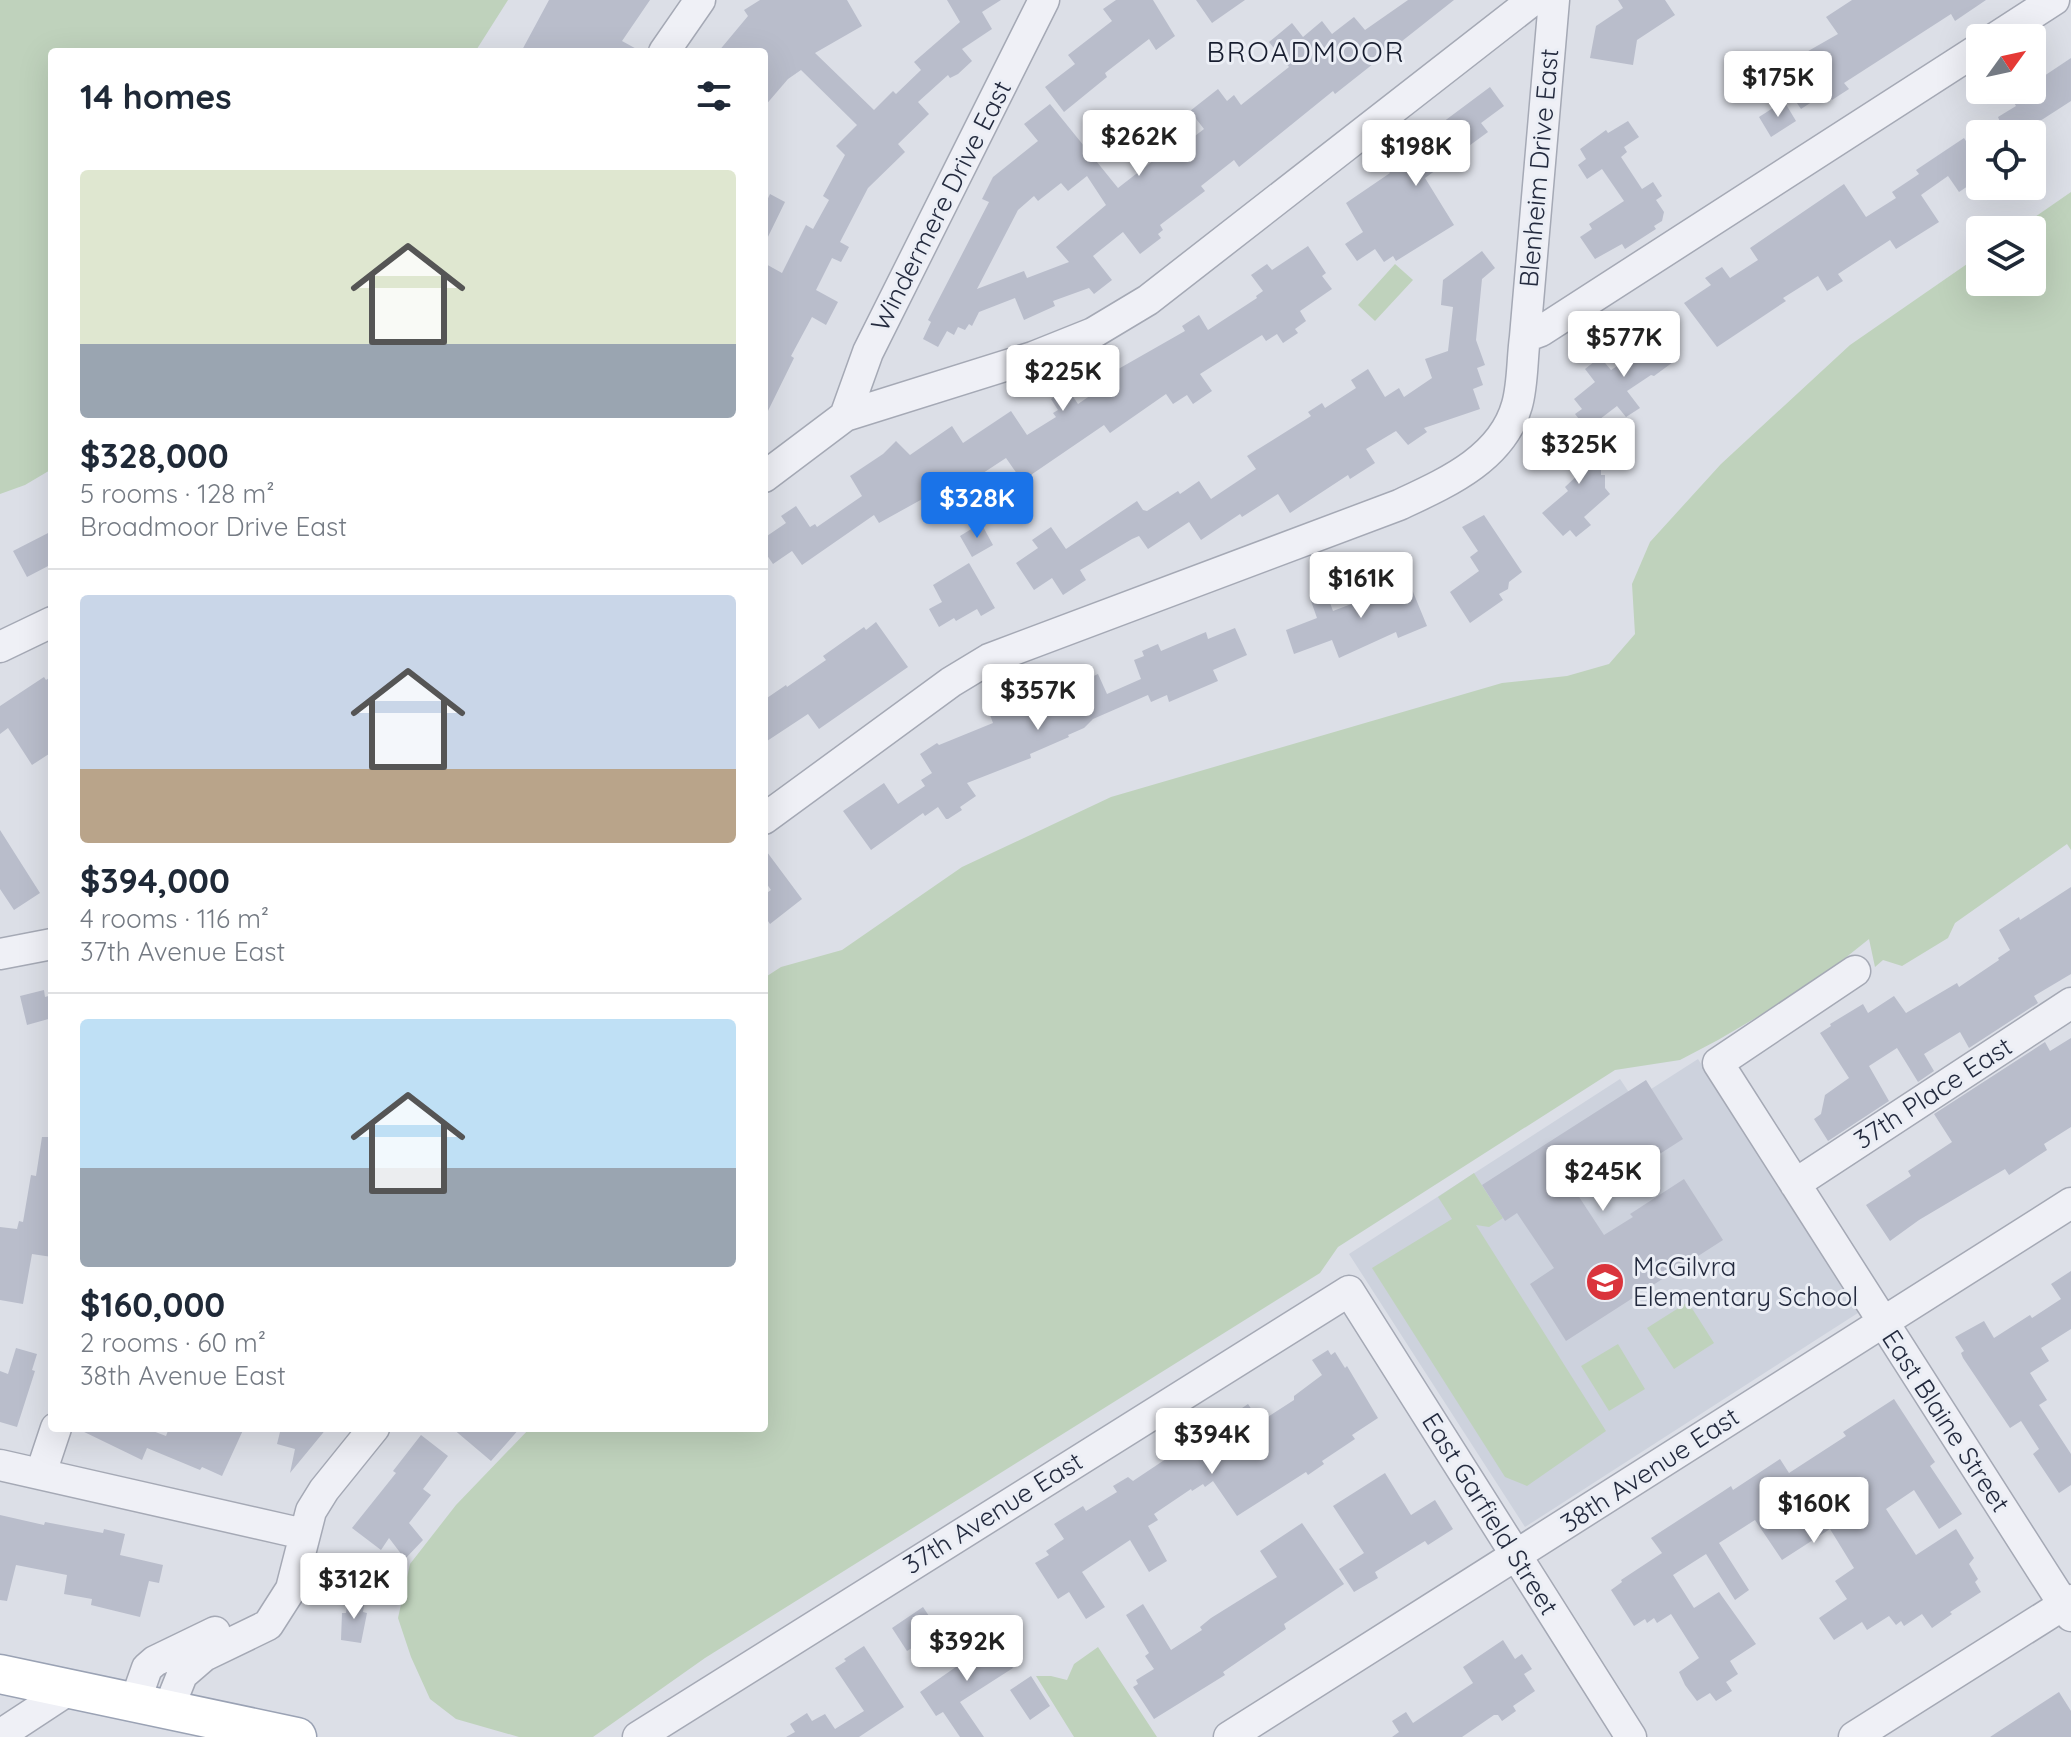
<!DOCTYPE html>
<meta charset="utf-8">
<style>
body{margin:0;font-family:Quicksand,sans-serif;background:#f6f6f7;color:#1f2937;height:100vh;display:flex;flex-direction:column;font-size:30px;white-space:nowrap}
*{box-sizing:border-box;margin:0}
p{font-size:26px;color:#747a83}
.icon{flex:none;width:44px;height:44px;fill:none;stroke:currentColor;stroke-width:2;stroke-linecap:round;stroke-linejoin:round}
.map{position:relative;flex:1;overflow:hidden}
.panel{position:absolute;left:48px;top:48px;width:720px;height:1384px;display:flex;flex-direction:column;background:#fff;border-radius:8px;box-shadow:0 8px 32px #0002}
.panel>*{flex:none}
.needle{width:52px;rotate:57deg}
.fabs{position:absolute;left:1966px;top:24px;display:grid;gap:16px}
.fabs a{display:grid;place-items:center;width:80px;height:80px;border-radius:8px;background:#fff;box-shadow:0 8px 32px #0002;font-size:40px}
.price{position:absolute;translate:-50% -68px;padding:0 18px;border-radius:8px;background:#fff;color:#222;font-size:26px;line-height:52px;filter:drop-shadow(0 2px 4px #0008)}
.price::after{content:'';position:absolute;left:50%;top:48px;width:24px;height:18px;margin-left:-12px;background:inherit;clip-path:polygon(0 0,100% 0,50% 100%)}
.price.current{background:#1a73e8;color:#fff}
ul{padding:0;list-style:none}
li{display:grid;align-content:center;gap:16px;height:424px;padding:0 32px}
li+li{border-top:2px solid #e0e1e3}
li span{display:grid;place-items:center;height:248px;border-radius:8px;color:#555}
li>.icon{margin-inline-start:auto}
span .icon{width:144px;height:144px;fill:#fffc;stroke-width:1}
li b{font-size:34px}
h2{display:flex;justify-content:space-between;align-items:center;height:96px;padding:0 32px;font-size:34px}
.map>svg:first-child{display:block}
.built{fill:#cdd2dd}
.green{fill:#bfd2bc}
.building{fill:#b9bdcb;fill-rule:evenodd}
.lines{fill:none;stroke-linecap:round;stroke-linejoin:round}
.minor-casing{stroke:#a5a9b5;stroke-width:33}
.major-casing{stroke:#9aa2b4;stroke-width:41}
.minor{stroke:#eff0f6;stroke-width:30}
.major{stroke:#fff;stroke-width:38}
.labels{text-anchor:middle;stroke-width:6;stroke-linejoin:round;paint-order:stroke}
.street-label{font-size:26px;fill:#242b3f;stroke:#ebeef5}
.poi-label{font-size:26px;fill:#242b3f;stroke:#ebeef5;text-anchor:start}
.neighbourhood-label{font-size:28px;letter-spacing:2px;fill:#171d2f;stroke:#ebeef5}
</style>
<div class="map">
<svg width="2071" height="1737" viewBox="0 0 2071 1737">
<rect width="100%" height="100%" fill="#dcdfe7"/>
<!-- built -->
<path class="built" d="M1698 1059 1861 1311 1525 1527 1349 1254 1620 1079 1634 1100Z"/>
<!-- green -->
<path class="green" d="M0 0H508L475 52H52V469L25 485 0 494Z
M2071 192V850L2067 844 1955 923 1948 938 1902 966 1883 960 1875 967 1869 939 1810 986 1718 1040 1680 1060 1615 1070 1338 1247 1320 1273 705 1658 593 1737H519L456 1719 430 1699 411 1657 398 1618 410 1564 456 1505 530 1428H764V978L781 967 842 950 962 867 1111 797 1502 683 1567 676 1609 664 1635 634 1632 584 1650 542 1721 464 1850 345 1980 255V282H2032V230H2016Z
M1395 264 1413 280 1375 321 1358 305Z
M1474 1173 1503 1218 1489 1227 1476 1225 1606 1431 1527 1486 1505 1477 1372 1268 1452 1219 1438 1197Z
M1688 1302 1714 1343 1674 1369 1647 1328Z
M1618 1344 1645 1389 1609 1411 1581 1366Z
M1098 1647 1157 1737H1074L1036 1676H1051L1067 1680 1074 1664Z"/>
<!-- building -->
<path class="building" d="M549 0H650L622 41 642 52H521Z
M760 0H847L862 26 815 53 874 110 893 91 896 94 921 70 914 62 960 22 947 0H1001L982 12 992 29 962 49 972 61 958 74 950 78 948 75 918 102 929 114 898 144 905 152 868 188 840 242 849 247 841 262 832 258 816 290 838 302 826 325 812 317 791 356 794 358 764 419V263L782 273 806 225 813 229 829 200 823 196 845 155 836 146 857 125 801 70 788 79 764 107V52H718L748 16 744 10Z
M1116 0H1153L1175 36 1156 50 1149 39 1105 73 1107 77 1064 112 1045 87 1075 64 1068 55 1112 21 1103 9Z
M1196 0H1245L1212 23Z
M1408 0H1454L1335 94 1333 91 1239 167 1234 160 1201 186 1205 191 1160 225 1163 230 1158 234 1161 238 1140 254 1123 232 1093 256 1112 280 1094 294 1089 288 1053 301 1055 306 1024 320 1015 298 979 312 972 326 969 324 965 330 958 327 954 335 947 331 938 347 923 339 931 322 928 320 989 202 982 199 993 177 1038 141 1024 124 1050 104 1118 188 1154 160 1146 150 1166 135 1178 149 1204 129 1190 111 1218 89 1227 101 1234 95 1241 105 1289 67 1269 42 1292 23 1303 37 1322 21 1332 34 1354 17 1365 30ZM1087 176 1106 205 1056 247 1069 262 1027 278 1024 271 977 289 1018 210 1034 196 1038 201 1061 183 1068 191Z
M1618 0H1665L1675 15 1637 40 1633 65 1590 58 1596 26 1623 8Z
M1852 0H1986L1955 21 1951 14 1844 83 1849 89 1832 100 1827 92 1801 109 1778 75 1803 59V54L1838 34 1826 17Z
M2071 58V101L2040 121 2044 127 2033 134H1979L2000 122 1998 117 2016 106 2006 90H2032V84Z
M1490 87 1504 106 1481 123 1488 132 1425 178 1454 225 1396 261 1393 256 1384 262 1375 249 1357 261 1345 244 1363 232 1346 203 1390 173 1384 164 1407 150 1412 157 1440 135 1435 128Z
M1784 101 1796 121 1771 137 1759 117Z
M1628 121 1639 137 1624 147 1627 152 1621 157 1642 189 1653 182 1662 196 1656 200 1664 212 1662 221 1654 226 1656 229 1625 249 1622 244 1595 259 1580 237 1592 229 1589 224 1624 201 1602 169 1587 179 1578 165 1586 159 1580 149 1606 130 1608 133Z
M1964 138 1980 162V178L1959 192 1948 176 1921 195 1939 222 1896 249 1890 240 1838 274 1843 281 1827 291 1818 276 1783 298 1786 301 1717 347 1684 303 1711 285 1705 278 1722 267 1730 278 1758 260 1750 248 1844 184 1866 217 1896 198 1892 192 1919 174 1916 170Z
M770 194 785 202 764 245V207Z
M1308 246 1326 273 1322 276 1332 289 1300 311 1306 321 1295 329 1298 333 1283 343 1277 334 1266 341 1262 335 1200 374 1212 391 1193 404 1187 395 1173 404 1166 394 1110 433 1104 425 1022 481 1006 458 977 477 983 485 965 496 955 481 879 523 874 515 802 565 792 551 773 564 764 551V538L786 523 781 516 796 506 810 527 815 524 817 527 862 496 850 476 883 454 896 441 910 455 952 426 963 443 1011 411 1027 435 1056 417 1053 413 1058 410 1051 399 1067 388 1078 404 1110 382 1106 376 1185 331 1182 326 1199 315 1208 330 1257 298 1256 296 1263 291 1251 275 1267 264 1272 270Z
M1482 251 1495 268 1482 279 1476 340 1485 365 1477 368 1483 385 1473 389 1480 409 1424 428 1427 432 1408 445 1396 431 1366 449 1375 463 1350 479 1348 475 1290 513 1278 494 1242 517 1240 514 1201 540 1189 522 1148 549 1139 536 1132 539 1080 570 1086 580 1063 595 1052 578 1034 590 1016 563 1038 548 1032 540 1051 527 1066 549 1137 501 1143 510 1147 511 1178 491 1180 494 1199 481 1211 499 1256 469 1247 456 1311 416 1308 412 1322 403 1325 408 1356 388 1351 380 1368 369 1385 397 1399 388 1404 397 1432 378 1425 359 1448 351 1453 307 1441 305 1443 280Z
M1658 323 1680 357 1654 376 1651 375 1627 391 1640 408 1626 417 1617 406 1587 429 1575 414 1582 409 1574 399 1595 382 1585 369 1600 357 1611 370 1651 344 1643 332Z
M1577 426 1601 455V475H1605V488L1610 494 1584 517 1591 525 1576 537 1570 530 1563 536 1542 513 1568 491 1565 487 1582 471 1557 443Z
M1484 515 1522 572 1509 582 1508 589 1499 594 1503 600 1470 623 1450 592 1479 571 1470 557 1478 551 1462 527Z
M981 523 993 545 972 557 960 536Z
M52 531V564L27 577 13 551Z
M969 563 995 608 981 616 977 609 956 621 954 618 939 627 929 609 942 602 933 585Z
M1404 570 1427 626 1398 638 1396 632 1339 658 1332 640 1294 654 1286 630 1317 618 1311 601 1327 595 1333 611 1388 590 1384 578Z
M876 622 908 667 819 729 808 714 764 743V700L786 685 787 687 826 660 823 656 864 627 866 630Z
M1235 628 1247 655 1213 670 1218 681 1169 702 1167 695 1151 702 1148 695 1093 719 1084 728 1068 735 1069 737 1030 754 1031 758 967 783 976 796 960 807 962 810 948 819H946L938 807 925 816 923 813 871 850 843 811 884 783 898 804 925 786 921 780 932 773 920 754 937 743 939 745 993 723 989 712 1011 703 1012 708 1048 692 1053 705 1084 692 1080 682 1098 674 1107 694 1141 679 1134 660 1144 656 1142 651 1158 644 1161 651 1206 632 1208 639Z
M52 676V752L32 765 8 728 0 734V706L44 677 46 680Z
M0 830 40 893 14 910 0 889Z
M764 848 802 899 770 924 764 915V895L771 890 764 880Z
M2071 887V974L2034 996 2038 1003 1969 1048 1960 1032 1924 1054 1934 1071 1918 1082 1897 1048 1869 1066 1889 1101 1828 1141 1814 1119 1821 1114 1825 1095 1849 1078 1820 1033 1831 1026 1830 1024 1863 1004 1868 1013 1894 996 1906 1013 1957 983 1959 987 1999 960 1998 958 2010 950 1999 930 2019 917 2020 920Z
M44 990 45 997 52 995V1018L27 1025 20 996Z
M2071 1038V1127L2044 1144 2047 1150 2009 1175 2005 1169 1919 1220 1890 1241 1866 1205 1911 1176 1908 1171 1952 1142 1934 1114 2045 1042 2050 1051Z
M1646 1080 1683 1139 1619 1180 1604 1156 1568 1180 1604 1235 1633 1217 1630 1214 1684 1179 1723 1240 1566 1341 1530 1284 1554 1268 1517 1213 1505 1221 1482 1185Z
M42 1137H52V1257L32 1254 23 1304 0 1300V1227L17 1229 19 1221 23 1222 31 1175 36 1176Z
M2071 1271V1329L2041 1348 2049 1361 2030 1373 2047 1400 2039 1405 2071 1454V1485L2059 1493 2033 1454 2039 1449 2021 1421 2010 1428 1963 1358 1961 1353 1964 1351 1955 1337 1984 1321 1994 1338 2030 1315 2032 1318 2061 1299 2051 1284Z
M16 1348 37 1354 32 1370 35 1371 17 1427 0 1422V1371L8 1374Z
M1328 1350 1331 1355 1335 1352 1345 1368 1347 1366 1378 1418 1352 1435 1355 1439 1322 1461 1324 1464 1308 1475 1306 1472 1237 1516 1213 1481 1205 1487 1203 1484 1192 1491 1191 1489 1154 1514 1158 1520 1148 1526 1167 1561 1149 1572 1130 1540 1082 1572 1105 1607 1086 1619 1069 1592 1058 1599 1035 1563 1049 1555 1046 1551 1064 1539 1054 1524 1083 1506 1086 1511 1117 1492 1113 1486 1128 1477 1133 1481 1248 1404 1260 1422 1294 1400V1396L1322 1375 1312 1360Z
M1894 1399 1935 1462 1930 1466 1962 1514 1939 1529 1914 1490 1886 1509 1916 1555 1956 1529 1974 1558 1969 1564 1978 1579 1975 1582 1981 1592 1950 1612 1952 1614 1932 1628 1922 1614 1904 1626 1901 1621 1896 1625 1889 1616 1867 1630 1862 1622 1834 1640 1819 1618 1847 1599 1835 1581 1854 1568 1830 1529 1782 1560 1755 1520 1719 1543 1749 1590 1735 1600 1706 1554 1673 1575 1694 1608 1719 1592 1756 1644 1730 1661 1738 1674 1726 1682 1732 1691 1716 1701 1710 1693 1697 1701 1685 1685 1679 1672 1699 1658 1671 1614 1657 1623 1654 1618 1647 1623 1645 1619 1634 1626 1611 1590 1622 1582 1621 1580 1662 1553 1651 1538 1722 1492 1731 1486 1733 1490 1780 1459 1789 1473 1846 1436 1843 1432Z
M76 1428H145L166 1436 169 1428H244L222 1476 202 1467 200 1470 147 1448 142 1460Z
M281 1428H327L290 1473 295 1449 277 1444Z
M452 1428H520L491 1461Z
M421 1435 448 1456 423 1489 431 1495 409 1523 423 1540 405 1559 389 1538 381 1550 352 1528 396 1473 393 1471Z
M1385 1473 1411 1515 1435 1500 1453 1529 1428 1545 1425 1541 1375 1572 1378 1578 1354 1592 1339 1569 1364 1553 1333 1506Z
M0 1515 44 1525 45 1522 103 1533 104 1529 125 1534 120 1555 163 1565 159 1583 149 1581 140 1617 91 1605 92 1599 64 1594 67 1575 16 1565 7 1601 0 1600Z
M1302 1523 1344 1584 1284 1624 1286 1629 1223 1672 1225 1675 1154 1719 1133 1687 1138 1684 1136 1680 1154 1669 1145 1656 1149 1653 1126 1615 1143 1604 1171 1650 1202 1630 1200 1627 1211 1618 1277 1577 1260 1551Z
M348 1597 365 1600 363 1612 367 1613 361 1643 341 1640 342 1613H346Z
M923 1607 939 1631 907 1651 892 1628Z
M979 1630 989 1645 995 1641 1013 1668 960 1702 984 1737H960L943 1712 936 1716 920 1692 963 1662 961 1658 971 1652 963 1640Z
M1503 1640 1515 1659 1522 1654 1532 1669 1524 1674 1535 1691 1513 1706 1516 1711 1502 1721 1498 1715H1494L1462 1737H1392L1399 1732 1392 1721 1406 1712 1413 1723 1473 1683 1463 1667Z
M864 1646 904 1707 859 1737H786L795 1732 790 1724 807 1713 812 1721 825 1714 835 1729 864 1711 835 1668 846 1661 844 1659Z
M1031 1676 1050 1706 1030 1720 1010 1690Z
M2059 1692 2071 1711V1737H1990Z"/>
<g class="lines">
<defs>
<path id="minor" d="M1995 38 2054 0
M664 52 700 0
M1525 337 1554 0
M845 416 868 352 1044 0
M764 477 845 416 1033 357 1093 333 1148 300 1533 0
M0 647 52 622
M764 819 951 682 989 659 1399 505C1446 483 1502 459 1517 405 1523 384 1522 358 1525 337L1541 331 1980 48
M0 954 52 944
M1855 971 1718 1063 2071 1616
M1795 1184 2071 1003
M0 1465 304 1534
M41 1473 56 1428
M135 1702 147 1668 155 1661 215 1632
M168 1710 182 1675 204 1656 268 1625 291 1589 311 1511 324 1490 374 1428
M0 1735 70 1689
M638 1737 1349 1291 1631 1737
M1229 1737 2071 1203
M1854 1737 2071 1600"/>
<path id="major" d="M0 1674 297 1737"/>
</defs>
<!-- minor casing -->
<use href="#minor" class="minor-casing"/>
<!-- major casing -->
<use href="#major" class="major-casing"/>
<!-- minor -->
<use href="#minor" class="minor"/>
<!-- major -->
<use href="#major" class="major"/>
</g>
<!-- icons -->
<defs>
<symbol id="school-disc" viewBox="-11 -11 22 22"><circle r="9.5" fill="#da343c" stroke="#ebeef5"/><path d="M0-5L7-2L0 1L-7-2ZM-4 1L0 2.5L4 1V4Q0 6-4 4Z" fill="#fff"/></symbol>
</defs>
<g fill-rule="evenodd">
<use href="#school-disc" x="1583" y="1260" width="44" height="44"/>
</g>
<g class="labels">
<!-- street labels -->
<g class="street-label">
<text transform="translate(1539 168) rotate(-85)" y="9">Blenheim Drive East</text>
<text transform="translate(941 206) rotate(-63)" y="9">Windermere Drive East</text>
<text transform="translate(1933 1093) rotate(-33)" y="9">37th Place East</text>
<text transform="translate(1946 1421) rotate(57)" y="9">East Blaine Street</text>
<text transform="translate(1650 1470) rotate(-33)" y="9">38th Avenue East</text>
<text transform="translate(993 1513) rotate(-32)" y="9">37th Avenue East</text>
<text transform="translate(1490 1514) rotate(58)" y="9">East Garfield Street</text>
</g>
<!-- poi labels -->
<g class="poi-label">
<text x="1633" y="1276">McGilvra<tspan x="1633" dy="30">Elementary School</tspan></text>
</g>
<!-- neighbourhood labels -->
<g class="neighbourhood-label">
<text x="1306" y="62">BROADMOOR</text>
</g>
</g>
</svg>
<div class="fabs">
<a><svg class="needle" viewBox="-14 -14 28 28"><path d="M0-13l5 13h-10z" fill="#e53935"/><path d="M0 13l5-13h-10z" fill="#747a83"/></svg></a>
<a><svg class="icon" aria-label="locate" viewBox="0 0 24 24"><circle cx="12" cy="12" r="6"/><path d="M12 2v4M12 18v4M2 12h4M18 12h4"/></svg></a>
<a><svg class="icon" aria-label="layers" viewBox="0 0 24 24"><path d="M12 4l9 5-9 5-9-5zM3 14l9 5 9-5"/></svg></a>
</div>
<b class="price" style="left:1778px;top:119px">$175K</b>
<b class="price" style="left:1139px;top:178px">$262K</b>
<b class="price" style="left:1416px;top:188px">$198K</b>
<b class="price" style="left:1624px;top:379px">$577K</b>
<b class="price" style="left:1063px;top:413px">$225K</b>
<b class="price" style="left:1579px;top:486px">$325K</b>
<b class="price current" style="left:977px;top:540px">$328K</b>
<b class="price" style="left:1361px;top:620px">$161K</b>
<b class="price" style="left:1038px;top:732px">$357K</b>
<b class="price" style="left:1603px;top:1213px">$245K</b>
<b class="price" style="left:1212px;top:1476px">$394K</b>
<b class="price" style="left:1814px;top:1545px">$160K</b>
<b class="price" style="left:354px;top:1621px">$312K</b>
<b class="price" style="left:967px;top:1683px">$392K</b>
<section class="panel">
<h2>14 homes<svg class="icon" aria-label="filters" viewBox="0 0 24 24"><path d="M4 7h16M4 17h16"/><circle cx="9" cy="7" r="2"/><circle cx="15" cy="17" r="2"/></svg></h2>
<ul>
<li><span style="background:linear-gradient(#dfe7d0 70%,#9aa5b1 0)"><svg class="icon" aria-label="home" viewBox="0 0 24 24"><path d="M3 11l9-7 9 7M6 9v11h12V9"/></svg></span><div><b>$328,000</b><p>5 rooms · 128 m²</p><p>Broadmoor Drive East</p></div></li>
<li><span style="background:linear-gradient(#c9d6e8 70%,#b9a48a 0)"><svg class="icon" aria-label="home" viewBox="0 0 24 24"><path d="M3 11l9-7 9 7M6 9v11h12V9"/></svg></span><div><b>$394,000</b><p>4 rooms · 116 m²</p><p>37th Avenue East</p></div></li>
<li><span style="background:linear-gradient(#bfe0f5 60%,#9aa5b1 0)"><svg class="icon" aria-label="home" viewBox="0 0 24 24"><path d="M3 11l9-7 9 7M6 9v11h12V9"/></svg></span><div><b>$160,000</b><p>2 rooms · 60 m²</p><p>38th Avenue East</p></div></li>
</ul>
</section>
</div>
